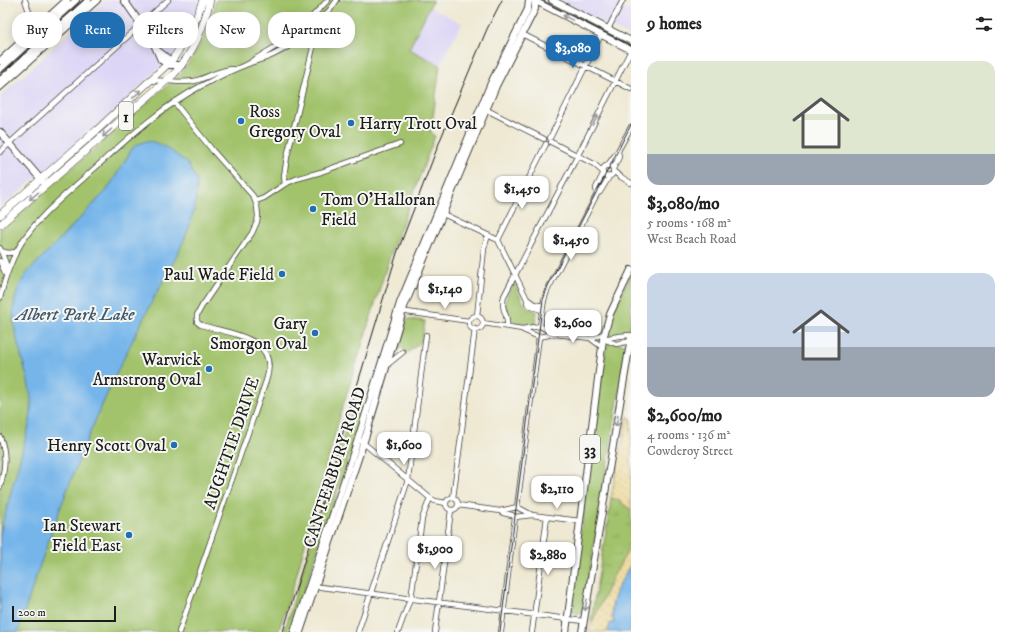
<!DOCTYPE html>
<meta charset="utf-8">
<style>
body{margin:0;font-family:"IM FELL DW Pica",serif;background:#f6f6f6;color:#222;height:100vh;display:flex;flex-direction:column;font-size:15px;white-space:nowrap}
*{box-sizing:border-box;margin:0}
p{font-size:13px;color:#767676}
.icon{flex:none;width:22px;height:22px;fill:none;stroke:currentColor;stroke-width:2;stroke-linecap:round;stroke-linejoin:round}
.map{position:relative;flex:1;overflow:hidden}
.side{display:flex;flex-direction:column;background:#fff;width:380px}
.side>*{flex:none}
.guide{position:absolute;left:12px;top:12px;width:380px;height:36px;display:flex;gap:8px}
.scale{position:absolute;left:12px;bottom:10px;width:104px;box-sizing:border-box;padding-left:4px;border:2px solid #1c1c1c;border-top:0;font-size:11px;line-height:14px;white-space:nowrap;color:#1c1c1c;-webkit-text-stroke:3px #f6f6f2;paint-order:stroke}
.price{position:absolute;translate:-50% -34px;padding:0 9px;border-radius:8px;background:#fff;color:#222;font-size:13px;line-height:26px;filter:drop-shadow(0 1px 2px #0008)}
.price::after{content:'';position:absolute;left:50%;top:24px;width:12px;height:9px;margin-left:-6px;background:inherit;clip-path:polygon(0 0,100% 0,50% 100%)}
.price.active{background:#1f6fb2;color:#fff}
ul{padding:0;list-style:none}
li{display:grid;align-content:center;gap:8px;height:212px;padding:0 16px}
li span{display:grid;place-items:center;height:124px;border-radius:12px;color:#555}
li>.icon{margin-inline-start:auto}
span .icon{width:72px;height:72px;fill:#fffc;stroke-width:1}
li b{font-size:17px}
h2{display:flex;justify-content:space-between;align-items:center;height:48px;padding:0 16px;font-size:17px}
.pill{padding:0 14px;border-radius:16px;background:#fff;box-shadow:0 2px 10px #0003;font-size:14px;line-height:36px}
.pill.active{background:#1f6fb2;color:#fff}
main{display:flex;flex:1;min-height:0}
.map>svg:first-child{display:block}
.built{fill:#ddd5f6}
.grass{fill:url(#grass-tufts);stroke:#5f7044}
.sand{fill:url(#sand-dots);stroke:#857b5d}
.park{fill:#a2c36c;stroke:#5f7044}
.water{fill:#76b5ea;stroke:#496883}
.lines{fill:none;stroke-linecap:round;stroke-linejoin:round}
.minor-casing{stroke:#3c3b37;stroke-width:6}
.major-casing{stroke:#3c3b37;stroke-width:8}
.highway-casing{stroke:#3c3b37;stroke-width:8}
.minor{stroke:#fff;stroke-width:4.5}
.major{stroke:#fff;stroke-width:6}
.highway{stroke:#fff;stroke-width:7}
.tram{stroke:#1c1c1c;stroke-width:1}
.oneway{stroke:#999}
.poi-dot{fill:#1f6fb2;stroke:#f6f6f2;stroke-width:1.5}
.labels{text-anchor:middle;stroke-width:4;stroke-linejoin:round;paint-order:stroke}
.shield{fill:#f6f6f2;stroke:#5d5d5c;stroke-width:1}
.shield-label{font-size:16px;font-weight:bold;fill:#1c1c1c}
.poi-label{font-size:17px;fill:#1c1c1c;stroke:#f6f6f2;text-anchor:end}
.street-label{font-size:17px;fill:#1c1c1c;stroke:#f6f6f2}
.water-label{font-size:18px;font-style:italic;fill:#40596e;stroke:#f6f6f2}
</style>
<main>
<div class="map">
<svg width="631" height="632" viewBox="0 0 631 632">
<defs>
<pattern id="grass-tufts" width="24" height="20" patternUnits="userSpaceOnUse"><rect width="24" height="20" fill="#a2c36c"/><path d="M3 7l-1-3M5 7V3M7 7l1-3M15 17l-1-3M17 17v-4M19 17l1-3" fill="none" stroke="#8ba75d"/></pattern>
<pattern id="sand-dots" width="8" height="8" patternUnits="userSpaceOnUse"><rect width="8" height="8" fill="#eeda9e"/><path d="M2 2h.1M6 6h.1" fill="none" stroke="#ccba88" stroke-width="1.8" stroke-linecap="round"/></pattern>
</defs>
<rect width="100%" height="100%" fill="#f6f6f2"/>
<filter id="ink" filterUnits="userSpaceOnUse"><feTurbulence type="fractalNoise" baseFrequency=".025" numOctaves="2"/><feDisplacementMap in="SourceGraphic" scale="8" xChannelSelector="R" yChannelSelector="G"/><feConvolveMatrix kernelMatrix="1 2 1 2 8 2 1 2 1" color-interpolation-filters="sRGB"/></filter>
<filter id="wash" filterUnits="userSpaceOnUse"><feTurbulence type="fractalNoise" baseFrequency=".012" numOctaves="4" result="noise"/><feDisplacementMap in="SourceGraphic" scale="16" xChannelSelector="R" yChannelSelector="G"/><feGaussianBlur stdDeviation="0.9" result="paint"/><feColorMatrix in="noise" values="0 0 0 0 0 0 0 0 0 0 0 0 0 0 0 0 0 1.4 0 .05"/><feComposite in="paint" operator="in"/></filter>
<g filter="url(#wash)">
<rect width="100%" height="100%" fill="#efe9d3"/>
<!-- built -->
<path class="built" d="M105 0H199L196 14 173 55 112 113 0 208V97Z
M560 0H620L618 5 631 12V37Z
M430 7 462 23 440 65 409 49Z"/>
<!-- grass -->
<path class="grass" d="M611 498 618 500 631 510V545L613 577 592 622H590L591 619 607 525 609 522 608 520Z"/>
<!-- sand -->
<path class="sand" d="M627 417 631 418V510L618 500 611 498 620 449 622 446Z
M631 545V564L621 583 612 605V618L615 623H610L608 632H589L590 625H591L613 577Z"/>
<!-- park -->
<path class="park" d="M216 0H433L409 49 440 65 431 133 435 136 389 259 341 412 295 581 278 632H0V229L12 220 177 77C198 54 208 30 216 0Z
M631 274V320L629 333 608 337C604 324 625 288 631 274Z
M514 283 524 304 531 310 532 309 537 312 536 325 529 327V325L510 322C509 318 507 314 506 310 503 300 509 291 514 283Z
M407 319 425 321 422 341 406 354 402 347 397 351Z
M609 342 627 345 583 611 577 614 571 610 591 449 606 348Z
M354 402 366 406 290 632H284Z"/>
<!-- water -->
<path class="water" d="M146 141C161 141 178 156 189 165V167L197 181V187C195 228 174 261 155 296 140 325 126 353 112 383 75 463 45 547 18 632H0V533L28 429C32 414 32 400 29 386 21 346 0 313 26 274L107 190 132 149 136 145Z
M631 564V632H608L610 623H614C607 602 621 581 631 564Z"/>
</g>
<g filter="url(#ink)">
<g class="lines">
<defs>
<path id="minor" d="M25 0 35 29
M608 29 623 0
M522 34 631 89
M252 61 285 41 300 29 328 0
M150 81C165 79 179 84 194 81 207 78 218 70 232 69
M174 102 213 151 253 196 257 206 258 216 257 222 252 233 202 306 197 315V322L201 325C230 334 281 337 266 381L179 632
M483 108 544 139
M550 138 601 35
M551 142 594 164 603 172
M0 152 168 0
M602.5 171a5.5 5.5 0 1 1 11 0a5.5 5.5 0 1 1-11 0Z
M607 166 618 151 631 127
M613 169 619 157 618 151
M613 171 621 177 631 183
M285 184 296 179 321 172 400 144
M597 194 596 188 603 174
M256 201 264 198 285 184 284 176 287 157 314 43 313 38 304 26
M441 213 498 240 527 299V303L532 307 542 310
M498 240 546 144
M0 248 8 269
M1 251 8 253 16 252
M0 261 6 275
M0 298C5 278 11 259 22 242 38 217 63 197 85 177 122 144 158 109 201 86 216 78 232 70 248 64 256 60 265 59 273 55 298 43 322 23 337 0
M527 299 534 304 543 306
M400 311 469 321
M477 316 484 249 488 235
M469 323a7 7 0 1 1 14 0a7 7 0 1 1-14 0Z
M483 323 522 329 540 326
M540 326 544 300 547 291 597 194 600 192 609 177
M540 326 555 334 590 338 598 336 605 333
M507 327C509 313 500 312 504 296L578 155 631 50
M523 330 539 337 554 334
M590 338 602 347
M603 339 616 344 631 341
M603 339 619 336 631 335
M387 365 403 352
M0 437C7 454 5 470 0 487
M361 441 430 498 435 501 446 503
M446 504a6 6 0 1 1 12 0a6 6 0 1 1-12 0Z
M453 498 475 329
M458 505 500 511 517 507 532 515
M517 507 539 337
M500 511 503 513 512 515 515 517 532 515 580 521
M313 586 583 621
M411 599 422 519 430 498
M358 632 408 480 426 335
M398 632 410 599
M435 632 451 510
M501 632 515 517
M532 632 547 517"/>
<path id="major" d="M124 0 153 42 161 60 169 65H182
M534 0 631 50
M552 0 631 41
M158 51 171 61
M0 61 67 0
M0 69 76 0
M0 80 88 0
M0 87 97 0
M0 132 44 183
M294 632 358 439 400 303 491 83 528 9 529 0
M300 632 366 435 404 307 496 86 535 9V0
M566 632 603 339 610 314 631 270
M582 632 631 337"/>
<path id="highway" d="M0 215 97 130 172 60 191 32 203 0
M0 225 174 74C194 52 203 29 210 0"/>
</defs>
<!-- minor casing -->
<use href="#minor" class="minor-casing"/>
<!-- major casing -->
<use href="#major" class="major-casing"/>
<!-- highway casing -->
<use href="#highway" class="highway-casing"/>
<!-- minor -->
<use href="#minor" class="minor"/>
<!-- major -->
<use href="#major" class="major"/>
<!-- highway -->
<use href="#highway" class="highway"/>
<!-- tram -->
<path class="tram" d="M540 0 631 46
M0 76 84 0
M283 632 397 253 441 138 487 29 502 0
M500 632 543 300 548 286 631 125"/>
</g>
<!-- one-way arrows -->
<defs><path id="oneway-shaft" d="M-6 0H5M1.5-3L5.5 0L1.5 3" fill="none" stroke-width="1.6" stroke-linecap="round" stroke-linejoin="round"/></defs>
<g class="oneway">
<use href="#oneway-shaft" transform="translate(568 18) rotate(-154)"/>
<use href="#oneway-shaft" transform="translate(137 94) rotate(-43)"/>
<use href="#oneway-shaft" transform="translate(595 120) rotate(-63)"/>
<use href="#oneway-shaft" transform="translate(107 133) rotate(139)"/>
<use href="#oneway-shaft" transform="translate(34 196) rotate(140)"/>
<use href="#oneway-shaft" transform="translate(617 421) rotate(100)"/>
<use href="#oneway-shaft" transform="translate(586 605) rotate(99)"/>
</g>
</g>
<!-- markers -->
<g class="poi-dot">
<circle cx="241" cy="121" r="4"/>
<circle cx="351" cy="123" r="4"/>
<circle cx="313" cy="209" r="4"/>
<circle cx="282" cy="274" r="4"/>
<circle cx="315" cy="333" r="4"/>
<circle cx="209" cy="369" r="4"/>
<circle cx="174" cy="445" r="4"/>
<circle cx="129" cy="535" r="4"/>
</g>
<g class="labels">
<!-- shield labels -->
<g class="shield">
<rect x="119" y="102" width="14" height="28" rx="3"/>
<rect x="580" y="435" width="20" height="28" rx="3"/>
</g>
<g class="shield-label">
<text x="126" y="122">1</text>
<text x="590" y="455">33</text>
</g>
<!-- poi labels -->
<g class="poi-label">
<text x="249" y="117" text-anchor="start">Ross<tspan x="249" dy="20">Gregory Oval</tspan></text>
<text x="359" y="129" text-anchor="start">Harry Trott Oval</text>
<text x="321" y="205" text-anchor="start">Tom O'Halloran<tspan x="321" dy="20">Field</tspan></text>
<text x="274" y="280">Paul Wade Field</text>
<text x="307" y="329">Gary<tspan x="307" dy="20">Smorgon Oval</tspan></text>
<text x="201" y="365">Warwick<tspan x="201" dy="20">Armstrong Oval</tspan></text>
<text x="166" y="451">Henry Scott Oval</text>
<text x="121" y="531">Ian Stewart<tspan x="121" dy="20">Field East</tspan></text>
</g>
<!-- street labels -->
<g class="street-label">
<text transform="translate(231 443) rotate(-71)" y="6">AUGHTIE DRIVE</text>
<text transform="translate(334 467) rotate(-72)" y="6">CANTERBURY ROAD</text>
</g>
<!-- water labels -->
<g class="water-label">
<text x="75" y="320">Albert Park Lake</text>
</g>
</g>
</svg>
<div class="scale">200 m</div>
<b class="price active" style="left:573px;top:69px">$3,080</b>
<b class="price" style="left:522px;top:210px">$1,450</b>
<b class="price" style="left:571px;top:261px">$1,450</b>
<b class="price" style="left:445px;top:310px">$1,140</b>
<b class="price" style="left:573px;top:344px">$2,600</b>
<b class="price" style="left:404px;top:466px">$1,600</b>
<b class="price" style="left:557px;top:510px">$2,110</b>
<b class="price" style="left:435px;top:570px">$1,900</b>
<b class="price" style="left:548px;top:576px">$2,880</b>
<div class="guide">
<a class="pill">Buy</a>
<a class="pill active">Rent</a>
<a class="pill">Filters</a>
<a class="pill">New</a>
<a class="pill">Apartment</a>
</div>
</div>
<section class="side">
<h2>9 homes<svg class="icon" aria-label="filters" viewBox="0 0 24 24"><path d="M4 7h16M4 17h16"/><circle cx="9" cy="7" r="2"/><circle cx="15" cy="17" r="2"/></svg></h2>
<ul>
<li><span style="background:linear-gradient(#dfe7d0 75%,#9aa5b1 0)"><svg class="icon" aria-label="home" viewBox="0 0 24 24"><path d="M3 11l9-7 9 7M6 9v11h12V9"/></svg></span><div><b>$3,080/mo</b><p>5 rooms · 168 m²</p><p>West Beach Road</p></div></li>
<li><span style="background:linear-gradient(#c9d6e8 60%,#9aa5b1 0)"><svg class="icon" aria-label="home" viewBox="0 0 24 24"><path d="M3 11l9-7 9 7M6 9v11h12V9"/></svg></span><div><b>$2,600/mo</b><p>4 rooms · 136 m²</p><p>Cowderoy Street</p></div></li>
</ul>
</section>
</main>
